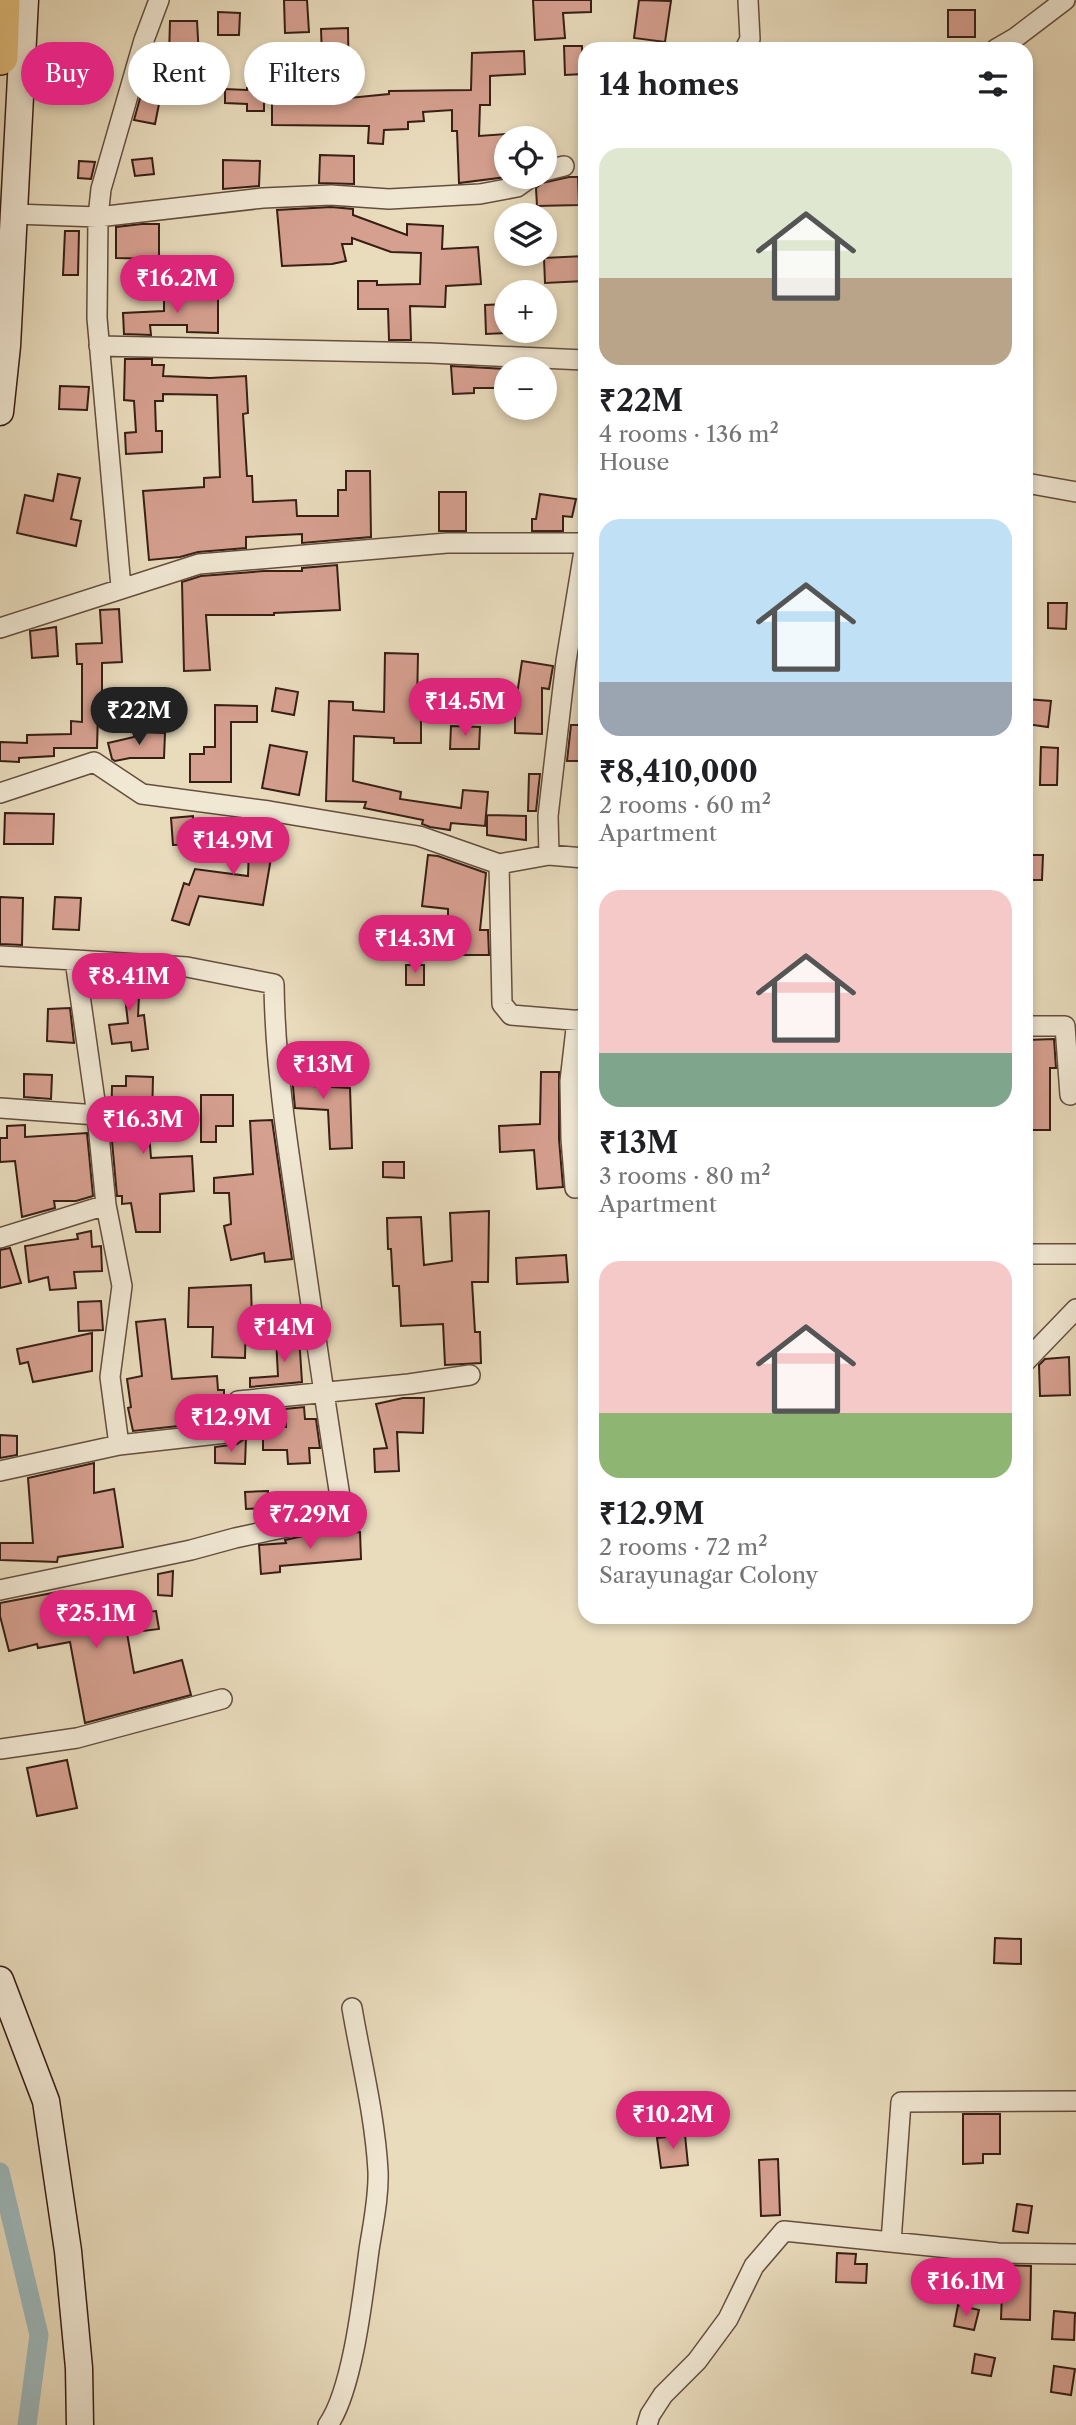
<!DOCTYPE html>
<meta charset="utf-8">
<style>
body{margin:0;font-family:"Libre Caslon Text",serif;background:#f2f2f2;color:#202124;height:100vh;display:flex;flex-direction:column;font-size:26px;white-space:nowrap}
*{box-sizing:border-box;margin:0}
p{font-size:23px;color:#757577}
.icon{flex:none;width:38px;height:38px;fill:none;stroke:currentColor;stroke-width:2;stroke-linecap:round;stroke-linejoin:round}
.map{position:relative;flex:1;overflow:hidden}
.side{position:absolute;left:578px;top:42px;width:455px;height:1582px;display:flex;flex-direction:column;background:#fff;border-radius:21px;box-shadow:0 4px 10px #0003}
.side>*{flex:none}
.banner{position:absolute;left:21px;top:42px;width:452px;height:63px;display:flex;gap:14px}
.controls{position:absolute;left:494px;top:126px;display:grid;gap:14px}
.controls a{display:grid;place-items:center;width:63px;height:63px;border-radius:50%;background:#fff;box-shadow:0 4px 10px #0003;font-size:35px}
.price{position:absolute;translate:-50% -60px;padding:0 16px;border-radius:24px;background:#db2777;color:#fff;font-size:23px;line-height:46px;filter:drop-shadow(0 2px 4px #0008)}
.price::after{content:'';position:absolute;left:50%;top:42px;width:21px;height:16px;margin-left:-10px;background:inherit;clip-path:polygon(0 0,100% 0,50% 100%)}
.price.active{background:#222;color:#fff}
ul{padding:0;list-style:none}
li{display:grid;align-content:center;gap:14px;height:371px;padding:0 21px}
li span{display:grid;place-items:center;height:217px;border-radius:21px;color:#555}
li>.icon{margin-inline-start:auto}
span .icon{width:126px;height:126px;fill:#fffc;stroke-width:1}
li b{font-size:30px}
h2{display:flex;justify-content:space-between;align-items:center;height:84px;padding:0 21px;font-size:30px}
.pill{padding:0 24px;border-radius:32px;background:#fff;box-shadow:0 4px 10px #0003;font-size:24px;line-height:63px}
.pill.active{background:#db2777;color:#fff}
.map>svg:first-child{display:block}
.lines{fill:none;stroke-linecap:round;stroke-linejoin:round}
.canal{stroke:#9db9bc;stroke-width:19}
.building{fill:#d6a090;stroke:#371f14;stroke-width:2}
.street-casing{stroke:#644e3e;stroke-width:22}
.secondary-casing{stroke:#371f14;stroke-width:29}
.highway-casing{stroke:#371f14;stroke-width:38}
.street{stroke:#f1e8d4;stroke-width:19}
.secondary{stroke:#f1e8d4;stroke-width:26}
.highway{stroke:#e4be7e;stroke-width:35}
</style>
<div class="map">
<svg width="1076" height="2425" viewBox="0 0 1076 2425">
<rect width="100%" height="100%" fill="#e9dcbd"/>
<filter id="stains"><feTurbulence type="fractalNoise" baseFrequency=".00286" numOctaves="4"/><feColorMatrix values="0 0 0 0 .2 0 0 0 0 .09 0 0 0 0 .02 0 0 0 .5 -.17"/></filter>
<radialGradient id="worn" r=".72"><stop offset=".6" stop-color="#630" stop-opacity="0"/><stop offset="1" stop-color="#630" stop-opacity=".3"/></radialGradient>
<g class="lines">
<!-- canal -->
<path class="canal" d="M0 2172 39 2335 27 2425"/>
</g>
<!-- building -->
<path class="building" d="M284 0H307L309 32 285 33Z
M533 0H591V12L563 13 565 38 535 40Z
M639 0 671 1 665 42 634 38Z
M948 10H975V37H948Z
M218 12 240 13 239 35H218Z
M170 21H197L199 57 190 58 191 74 180 75 181 96 159 97 158 56H169Z
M348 28 349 98 389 94V91L471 90 472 53 524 51 525 74 490 76V105H480L479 136 506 134V177L459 183 457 131H452V110L423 112 424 121 408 122V129L384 130 383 144 368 143 369 126 272 125V100H332L334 56H322L321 29Z
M564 46H582L583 74 565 75Z
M247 88H264V111H247V104L225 103V89L247 90Z
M141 95 160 99 155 124 134 120Z
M320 155 354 156V184L319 183Z
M152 158 154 174 135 176 132 160Z
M223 160 260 161 259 186 223 189Z
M79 161 95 162 91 179 78 178Z
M569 177H578L579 205 537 206 536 188 542 183Z
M331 207 353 209V215L407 235V224L443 226 442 249 478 247 481 284 446 286 445 307 410 306 411 340H389L388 309H358V281H377V285L420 284 421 253 391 252 352 238V244H342L346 261 332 264 282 266 277 210Z
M142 224H159V259L116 258V227Z
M65 231H79L78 275H63Z
M584 256V281L545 283 544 258Z
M164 291H186V297H218V333L187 332V325H150L151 335 124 334 123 313 164 311Z
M506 304V333L486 334 485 305Z
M125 359H152V365H164L163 376 210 378 246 376 248 413 243 414 247 476H252L253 502 296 500 297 516H338V490H346V471H370L371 537 302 543V534L246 537V548L198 552 180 557 149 560 143 491 204 487V478L220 477 217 395 163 394V401H155L156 431H162V452L126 454 125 433 136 432 134 401 124 400Z
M451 366 506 369V388H474V393L453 394Z
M60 386 89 387 87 410 59 409Z
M58 474 80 478 71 519 81 521 76 546 17 533 25 495 53 501Z
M439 492H466V531H439Z
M540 494 576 499 572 517 563 516V531H532V519H536Z
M337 565 340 610 274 613V615H206L210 670 184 671 182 582 201 576 264 571H302V568Z
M1048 603H1067L1066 629 1048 628Z
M119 609 122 662 102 663V713H98L97 748H54V756L19 758V762L0 761V742L27 743V735L71 734V721L82 722V664H77L76 644 102 643 100 610Z
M56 627 58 656 32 658 30 631Z
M385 653 418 654 417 705H421V743H394V738L354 736 353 781 401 792 400 799 461 808 463 790 488 792 485 826 451 823 450 830 430 827 422 824 423 820 364 808 366 802 326 801 329 701 353 702V710L384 712Z
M522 661 553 666 549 689 542 688V734L515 733V708Z
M276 688 298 692 294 715 272 711Z
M1026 699 1051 701 1048 727 1026 724Z
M215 705 257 706V722H231V782H190V754H204V747H215Z
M571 725H584V744H580L579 761H567Z
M451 726 480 727 479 749H450Z
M134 732 165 733 164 758H130L115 761 112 759 108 743 134 737Z
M270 745 307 752 299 795 262 788Z
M1041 747 1058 748 1057 785H1040Z
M529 774H540L536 811H528Z
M5 813 54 814 53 844H4Z
M487 815 526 816V840L487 835Z
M193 816 195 844 173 845 171 818Z
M250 821 276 825V858H271L263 905 199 896 189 925 172 920 184 883 189 885 195 869 248 876Z
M428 855 438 856 486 873 480 930H488L489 955H448V909L422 906Z
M1026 855H1043L1042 880H1026Z
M0 897 23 898 22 945 0 944Z
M55 897 81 898 79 930 53 929Z
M406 965H424V985H406Z
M111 975 140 976 138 1016 144 1015 148 1049 132 1051 131 1042 112 1044 109 1025 128 1023 125 997 110 996Z
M70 1008 74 1043 47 1041 48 1009Z
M1054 1039 1056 1068H1050V1130H1026V1040Z
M290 1055 314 1056 312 1086 350 1088 352 1148 330 1149 328 1110 295 1108Z
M541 1072H559V1139L563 1187 537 1189 534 1150 500 1152 499 1126 540 1124Z
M24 1074 52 1075 51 1099 24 1097Z
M126 1076 153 1077 152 1120H148L151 1158 192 1156 194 1191 160 1194V1232H136L131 1203 122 1204V1196H117L111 1130 112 1086H126Z
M201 1095H233V1126H216V1142H201Z
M272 1120 292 1259 265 1262 264 1253 231 1260 224 1226 231 1224 229 1193H214V1178L253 1174 250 1121Z
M25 1125V1137L87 1133 93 1196 76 1201H54L55 1208 22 1217 15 1161 0 1162V1138H7V1126Z
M383 1162H404V1178L383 1177Z
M489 1211 488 1282H472L475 1332H480L481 1363 445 1365 443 1324 401 1326 399 1286H393L391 1249H388L387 1218 421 1217 424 1265 452 1261 450 1213Z
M91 1231 92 1247 101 1246 102 1271 74 1272 76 1288 50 1290 48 1277 29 1282 25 1246 78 1239 77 1234Z
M10 1248 21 1283 0 1288V1250Z
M566 1255 568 1282 517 1284 516 1258Z
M251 1285 252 1321H246L245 1358 212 1357 213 1327H188L189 1288Z
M101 1301 103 1330 79 1331 78 1302Z
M165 1319 172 1379 217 1376 218 1390H224V1421L133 1431 128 1408 131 1407 127 1379 142 1376 136 1322Z
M92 1333V1371L33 1382 28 1362 20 1364 17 1349Z
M299 1336 302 1382 250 1387V1378L278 1376 276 1338Z
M1069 1357 1070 1395 1040 1396 1039 1365 1045 1359Z
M403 1398H424L423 1433 397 1432 399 1471 375 1472 374 1449 387 1448 376 1404Z
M304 1407 305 1419H316L320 1448H309L310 1463 288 1464 287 1450H263V1426L286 1427 285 1409Z
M0 1435 17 1436V1455L0 1458Z
M246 1438 245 1464 215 1463V1447L237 1444Z
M94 1463V1493L114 1489 123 1547 58 1557 57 1562 0 1560V1543H33L28 1478Z
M268 1491V1508L246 1509 245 1492Z
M360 1532 361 1559 280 1566V1572L261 1574 259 1545 286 1543 285 1540 312 1534Z
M173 1571 172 1596 158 1595V1574Z
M63 1591 65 1597 122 1594 123 1614 156 1611 159 1629 127 1633 134 1673 182 1660 191 1695 85 1723 70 1642 38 1648 37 1644 9 1651 0 1616V1603Z
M67 1760 77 1808 37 1816 27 1768Z
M995 1938 1021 1939V1964L994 1963Z
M963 2114H1000V2154H983V2163L963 2164Z
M685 2135 688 2165 661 2168 657 2138Z
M778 2159 780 2215 761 2216 759 2160Z
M1017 2204 1032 2206 1028 2233 1013 2231Z
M837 2253 856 2254 855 2264H867L866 2283 836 2282Z
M1003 2265 1031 2266 1030 2320 1001 2319Z
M958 2305 979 2310 974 2330 954 2326Z
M1054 2311 1075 2313 1074 2340 1052 2339Z
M975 2354 995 2358 991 2376 972 2373Z
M1054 2366 1075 2369 1071 2395 1051 2392Z"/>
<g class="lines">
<defs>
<path id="street" d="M745 49 750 39 748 0
M996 49 1015 38 1065 0
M544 171 564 166
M14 214 98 217 263 198 331 195 389 199 480 194 517 187 531 177
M99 346 430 353 584 360
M1026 483 1076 492
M121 587 97 318 98 217 101 189 144 40 159 0
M0 628 199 564 447 543H584
M0 793 94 762 142 794 269 811 419 836 499 864 502 1004 511 1015 584 1021
M549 855 548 816 566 661 584 551
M499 864 549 855 584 858
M0 956 75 960 97 1115
M1026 1026H1065L1070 1095
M0 1108 97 1115 106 1205 122 1286 110 1377 119 1445 235 1432 238 1401 409 1384 470 1375
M575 1188 571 1139 570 1081 577 1020
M0 1238 106 1205
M1026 1254H1076
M1026 1361 1076 1309
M0 1471 119 1445
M0 1590 191 1550 235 1538 343 1515C327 1417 313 1319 299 1221 287 1142 275 1064 274 984L187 967 75 960
M0 1749 77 1738 222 1699
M891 2242 901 2102 1076 2101
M328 2425C353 2389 363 2295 369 2250 373 2224 379 2197 378 2171 375 2116 361 2061 352 2008
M647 2425 650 2415 663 2395 697 2361 728 2319 754 2266 784 2231 998 2253 1076 2254"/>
<path id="secondary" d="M0 412 7 346 25 0
M0 1980 46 2101 68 2251 79 2368 80 2425"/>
<path id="highway" d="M0 57 2 0"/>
</defs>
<!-- street casing -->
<use href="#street" class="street-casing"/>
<!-- secondary casing -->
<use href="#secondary" class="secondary-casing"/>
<!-- highway casing -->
<use href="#highway" class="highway-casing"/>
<!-- street -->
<use href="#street" class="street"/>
<!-- secondary -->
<use href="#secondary" class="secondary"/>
<!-- highway -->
<use href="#highway" class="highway"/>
</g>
<rect width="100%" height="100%" filter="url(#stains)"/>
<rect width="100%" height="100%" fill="url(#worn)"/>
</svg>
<div class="controls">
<a><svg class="icon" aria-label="locate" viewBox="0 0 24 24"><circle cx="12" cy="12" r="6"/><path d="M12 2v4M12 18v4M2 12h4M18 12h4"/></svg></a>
<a><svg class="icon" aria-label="layers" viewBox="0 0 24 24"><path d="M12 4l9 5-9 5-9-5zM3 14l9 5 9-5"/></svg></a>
<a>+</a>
<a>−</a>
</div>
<b class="price" style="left:177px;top:315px">₹16.2M</b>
<b class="price" style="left:465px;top:738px">₹14.5M</b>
<b class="price active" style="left:139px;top:747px">₹22M</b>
<b class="price" style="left:233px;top:877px">₹14.9M</b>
<b class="price" style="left:415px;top:975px">₹14.3M</b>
<b class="price" style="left:129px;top:1013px">₹8.41M</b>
<b class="price" style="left:323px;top:1101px">₹13M</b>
<b class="price" style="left:143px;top:1156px">₹16.3M</b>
<b class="price" style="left:284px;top:1364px">₹14M</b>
<b class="price" style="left:231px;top:1454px">₹12.9M</b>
<b class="price" style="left:310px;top:1551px">₹7.29M</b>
<b class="price" style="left:96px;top:1650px">₹25.1M</b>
<b class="price" style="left:673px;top:2151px">₹10.2M</b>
<b class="price" style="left:966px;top:2318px">₹16.1M</b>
<div class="banner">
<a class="pill active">Buy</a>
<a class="pill">Rent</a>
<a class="pill">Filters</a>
</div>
<section class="side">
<h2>14 homes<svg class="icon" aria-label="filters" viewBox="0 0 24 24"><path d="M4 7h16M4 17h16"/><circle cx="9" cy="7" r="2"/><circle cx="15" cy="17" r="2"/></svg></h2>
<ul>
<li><span style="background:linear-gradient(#dfe7d0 60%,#b9a48a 0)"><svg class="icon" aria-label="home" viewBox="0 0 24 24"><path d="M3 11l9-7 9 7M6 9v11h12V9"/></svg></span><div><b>₹22M</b><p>4 rooms · 136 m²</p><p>House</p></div></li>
<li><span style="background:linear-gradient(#bfe0f5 75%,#9aa5b1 0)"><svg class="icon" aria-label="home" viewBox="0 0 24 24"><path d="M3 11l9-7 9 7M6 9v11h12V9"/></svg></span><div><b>₹8,410,000</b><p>2 rooms · 60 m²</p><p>Apartment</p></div></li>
<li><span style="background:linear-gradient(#f6c9c9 75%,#7fa58c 0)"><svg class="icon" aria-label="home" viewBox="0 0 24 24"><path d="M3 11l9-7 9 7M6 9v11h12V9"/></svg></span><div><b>₹13M</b><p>3 rooms · 80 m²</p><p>Apartment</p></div></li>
<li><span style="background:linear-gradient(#f6c9c9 70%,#8fb573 0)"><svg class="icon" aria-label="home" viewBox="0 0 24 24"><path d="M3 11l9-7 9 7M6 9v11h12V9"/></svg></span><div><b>₹12.9M</b><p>2 rooms · 72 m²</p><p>Sarayunagar Colony</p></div></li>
</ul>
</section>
</div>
